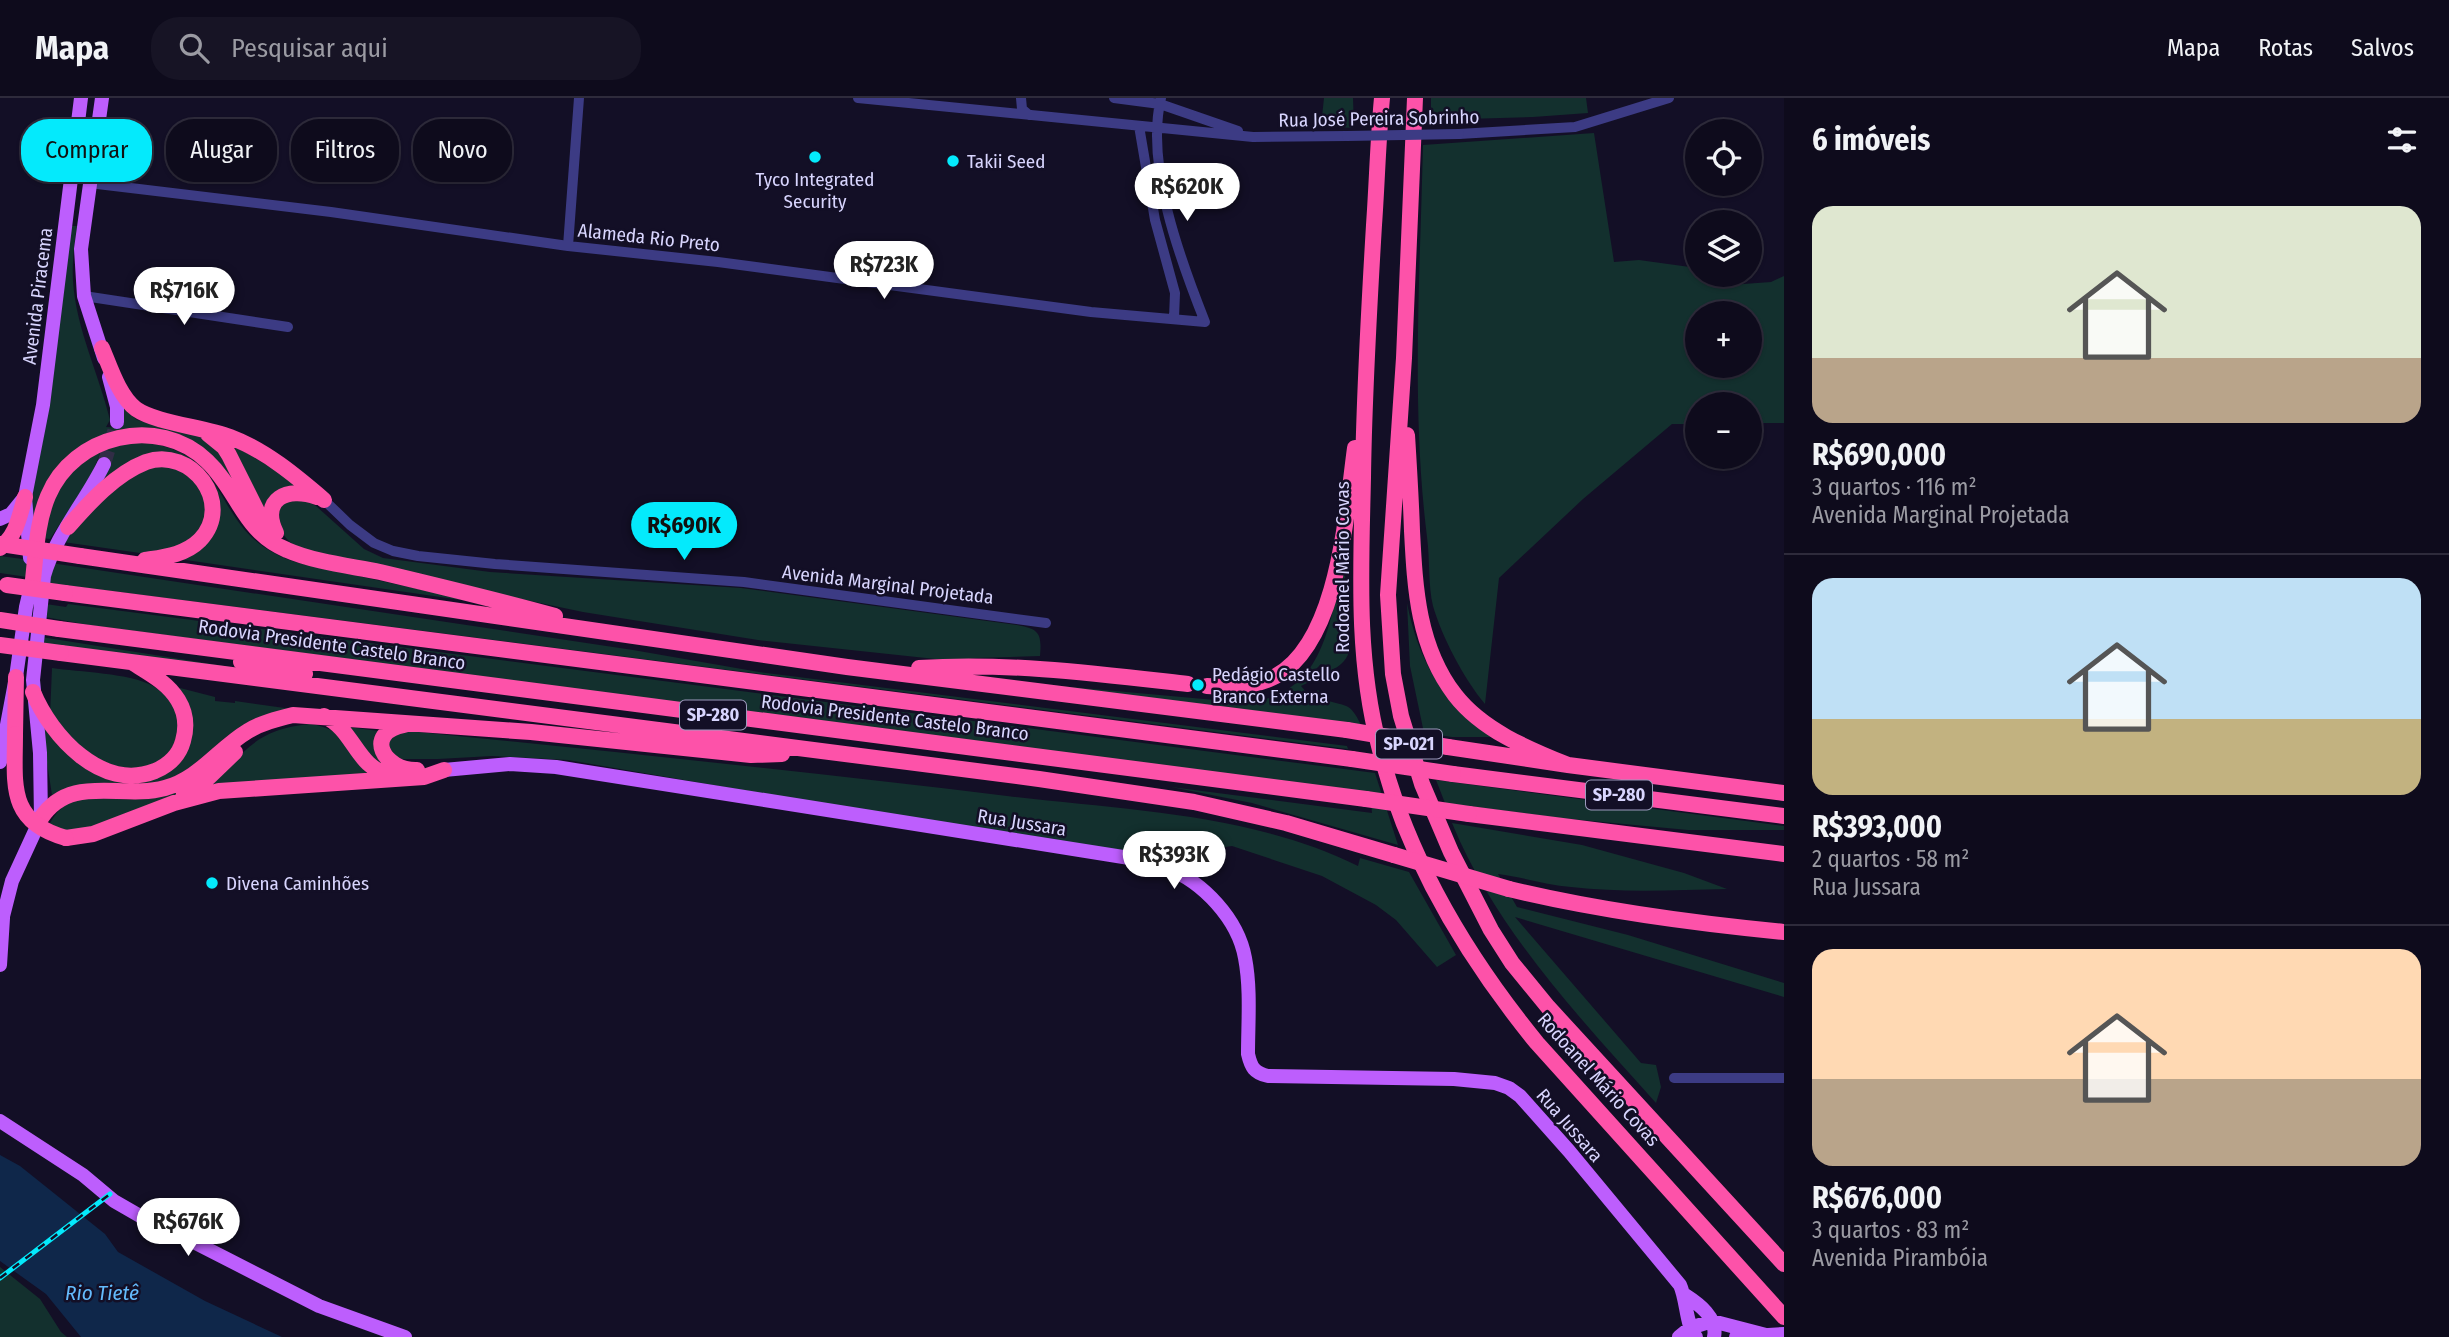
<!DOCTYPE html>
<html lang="pt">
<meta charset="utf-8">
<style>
body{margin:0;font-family:"Fira Sans Condensed",sans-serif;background:#171425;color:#f1f3f6;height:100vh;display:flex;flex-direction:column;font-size:26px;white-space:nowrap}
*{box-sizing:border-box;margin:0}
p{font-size:23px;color:#9b9ba3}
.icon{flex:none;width:38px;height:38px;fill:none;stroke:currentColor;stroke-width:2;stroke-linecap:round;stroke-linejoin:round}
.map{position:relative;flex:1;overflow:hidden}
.details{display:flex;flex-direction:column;background:#0e0b1c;width:665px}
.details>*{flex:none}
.banner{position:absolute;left:21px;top:21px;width:665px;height:63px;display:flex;gap:14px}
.tools{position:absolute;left:1685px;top:21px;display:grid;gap:14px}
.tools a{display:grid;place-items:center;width:77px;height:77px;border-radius:50%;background:#0e0b1c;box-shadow:0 2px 5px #0004,0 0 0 2px #2e2b3b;font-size:35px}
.price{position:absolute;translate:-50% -60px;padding:0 16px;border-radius:24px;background:#fff;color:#222;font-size:23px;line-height:46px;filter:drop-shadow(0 2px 4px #0008)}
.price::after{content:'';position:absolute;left:50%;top:42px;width:21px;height:16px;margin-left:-10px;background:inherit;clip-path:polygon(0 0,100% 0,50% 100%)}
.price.current{background:#04eafc;color:#111}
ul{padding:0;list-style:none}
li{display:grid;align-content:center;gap:14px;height:371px;padding:0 28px}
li+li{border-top:2px solid #2e2b3b}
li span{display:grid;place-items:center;height:217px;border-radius:21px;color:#555}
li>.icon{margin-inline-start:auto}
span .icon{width:126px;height:126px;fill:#fffc;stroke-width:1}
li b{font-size:30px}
h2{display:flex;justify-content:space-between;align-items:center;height:84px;padding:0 28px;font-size:30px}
.chip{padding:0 24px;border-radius:28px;background:#0e0b1c;box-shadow:0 2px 5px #0004,0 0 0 2px #2e2b3b;font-size:24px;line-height:63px}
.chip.current{background:#04eafc;color:#111}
header{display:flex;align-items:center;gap:42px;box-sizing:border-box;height:98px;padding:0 35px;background:#0e0b1c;border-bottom:2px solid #2e2b3b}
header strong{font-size:33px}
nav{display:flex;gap:38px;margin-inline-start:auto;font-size:24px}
.search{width:490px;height:63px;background:#171425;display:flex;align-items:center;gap:18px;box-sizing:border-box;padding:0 24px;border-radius:28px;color:#9b9ba3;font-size:26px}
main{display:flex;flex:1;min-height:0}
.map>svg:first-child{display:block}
.green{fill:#13302e;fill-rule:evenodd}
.water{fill:#0f274a}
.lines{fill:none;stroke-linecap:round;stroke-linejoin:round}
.major-tunnel{stroke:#312d46;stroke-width:14;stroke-dasharray:14 7;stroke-linecap:butt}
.minor{stroke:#3c3b84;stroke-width:10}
.major{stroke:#bd5efd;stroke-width:14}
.highway{stroke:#fd52a9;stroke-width:16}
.rail-casing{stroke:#04eafc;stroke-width:5}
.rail{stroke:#130f26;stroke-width:2.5;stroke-dasharray:8;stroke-linecap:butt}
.minor-bridge{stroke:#3c3b84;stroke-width:10}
.highway-bridge{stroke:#fd52a9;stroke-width:16}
.poi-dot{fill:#04eafc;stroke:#130f26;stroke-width:2.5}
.labels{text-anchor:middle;stroke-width:5;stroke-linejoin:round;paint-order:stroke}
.shield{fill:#130f26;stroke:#9d9abd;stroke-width:2}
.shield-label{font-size:18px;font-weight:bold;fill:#d8d5fe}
.street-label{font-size:19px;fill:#d8d5fe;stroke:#130f26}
.poi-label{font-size:19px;fill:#d8d5fe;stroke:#130f26;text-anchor:start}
.water-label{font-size:21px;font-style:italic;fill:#64bbfd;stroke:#130f26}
</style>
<header>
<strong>Mapa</strong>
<div class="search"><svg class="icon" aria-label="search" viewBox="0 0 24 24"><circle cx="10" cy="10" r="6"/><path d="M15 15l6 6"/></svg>Pesquisar aqui</div>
<nav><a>Mapa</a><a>Rotas</a><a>Salvos</a></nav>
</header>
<main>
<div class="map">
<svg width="1784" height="1239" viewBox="0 0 1784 1239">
<rect width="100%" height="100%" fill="#130f26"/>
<!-- green -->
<path class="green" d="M1324 0H1353L1354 30 1321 28Z
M1431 0H1586L1588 15 1533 19 1431 22Z
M1594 35 1614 164 1639 162 1697 170 1698 177H1728L1730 187 1771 184 1784 178V325H1750V306H1698L1697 326H1672L1583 401 1499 480 1485 606C1464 581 1442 539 1433 508 1428 487 1430 461 1427 439 1411 310 1420 178 1423 47ZM1698 215H1750V268H1698Z
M70 128H77C74 146 72 165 73 183 76 231 99 276 110 322L106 329 122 330 124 311 137 322 197 336 222 353 238 387 171 338 80 350 34 432 30 392 43 342Z
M223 341 297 385 266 419Z
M134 343C235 352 208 420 274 455 289 464 308 467 325 471 355 477 384 484 414 490 429 494 447 496 461 502L179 461C189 455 197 450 204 441 235 401 194 348 148 359 123 364 117 378 98 390L97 386 113 357 101 353 91 378 50 441 42 440C48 383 78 350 134 343Z
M146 368H179L201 386 206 414 204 427 185 448 147 456 63 444 100 401Z
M303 400 316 408 364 451 383 460 490 474 741 490 1017 527C1039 531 1042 535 1040 558L976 560 954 563 758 542 583 514 308 456C279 439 282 437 278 405Z
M0 458 30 462 27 479 0 475Z
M1345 461 1346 546 1349 547C1351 559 1341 568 1330 573L1321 566 1315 572 1319 579 1301 588 1307 595 1310 593 1313 596 1318 592 1326 602C1347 609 1350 604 1361 627L1049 587 1248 605C1327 594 1328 525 1345 461Z
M51 465 633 552 759 574 1347 648 1348 651 48 485Z
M1407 505C1418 562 1444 608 1493 639H1452L1424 635 1410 568Z
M46 506 66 509 68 506 1375 675 1398 747 1252 705 1171 689 1372 715 1370 695 89 527 45 519Z
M41 539 288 578 40 547Z
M52 570C79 574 130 575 153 588 206 620 169 689 108 665 102 663 94 661 88 657 75 646 63 631 50 618Z
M180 590 215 599V603L235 605V603L299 612C224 614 216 667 156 686 120 686 85 682 52 697L41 626 126 681 182 655 178 593Z
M310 626C351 632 342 652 368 676L211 690 210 685C249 652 254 632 310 626Z
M348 629 379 633 375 654 381 665 380 670Z
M403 634H419C615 654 811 674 1007 698 1122 712 1252 715 1358 768L1360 760 1409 774 1456 857 1437 869 1396 822 1376 807 1322 778 1232 748 1206 752 1197 767 1193 780 1170 766 568 662 492 658 438 661H402L396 659 387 645 390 639Z
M1436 682 1784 728V732H1688L1560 720 1445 705Z
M178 691 183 694 97 730 69 735 48 729C68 688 97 703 134 701 149 701 163 695 178 691Z
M1452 725 1582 747 1684 775 1727 791C1675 792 1623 795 1571 789 1547 787 1522 779 1498 776L1517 809 1628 837 1784 885V899L1515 819 1641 965 1656 967 1661 989 1656 1005C1580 920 1496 832 1452 725Z
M0 1169 40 1201 61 1234 67 1239H0Z"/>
<!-- water -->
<path class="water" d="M0 1057 20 1068 105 1136 118 1154 205 1203 282 1239H81L46 1196 0 1163Z"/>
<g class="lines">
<!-- major-tunnel -->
<path class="major-tunnel" d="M104 366 117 324"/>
<!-- minor -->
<path class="minor" d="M858 0 1253 39 1347 38
M1021 0 1022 11 1029 17
M1114 0 1160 6 1238 33
M1139 28 1155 122 1175 195 1174 220
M1459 36 1575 29 1669 0
M89 85 331 114 568 148 718 164 1091 214 1205 224C1180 161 1145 67 1161 0
M568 148 579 0
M84 198 288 229
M324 402 350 427 374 445 393 453 418 458 495 466 744 484 1046 525
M1674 980H1784"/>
<!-- major -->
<path class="major" d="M102 0 81 151 84 198 104 260
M109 279 117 309V324
M0 421 11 416 24 400
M30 460 25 399 43 307 81 0
M0 664 16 579 26 509 33 480
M444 672 510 666 556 669 1142 762C1150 764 1159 766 1167 770 1203 784 1238 821 1245 860 1251 891 1248 925 1248 956 1251 969 1254 975 1268 978L1454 981 1495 985 1509 990 1520 998 1569 1053 1680 1187C1687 1202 1686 1229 1696 1239
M0 830 12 783 41 720 40 655 33 582 44 478C55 438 86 403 104 366
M0 867 3 820
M0 1023 83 1077 114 1103 147 1122 182 1138 319 1208 405 1239
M1685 1197C1699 1206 1718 1220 1714 1239
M1712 1223 1766 1237
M1679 1239 1690 1230 1712 1223
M1736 1239 1784 1236"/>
<!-- highway -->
<path class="highway" d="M1382 0C1378 42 1377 85 1374 127 1369 211 1364 295 1363 380 1361 471 1356 560 1379 648 1406 758 1466 858 1537 945L1784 1219
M1415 0 1404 260 1388 497 1393 576 1401 618 1422 686 1451 754 1491 832 1512 865 1548 909 1784 1166
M102 250C110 269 119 298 136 311 156 325 204 329 230 339 265 352 296 378 324 402
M208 336 224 349 229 357 268 435
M1407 337C1409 369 1411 401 1412 433 1415 491 1418 549 1455 597 1482 632 1528 651 1568 667
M68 429C89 405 115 376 146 364 191 348 235 405 200 442 185 457 164 459 145 462
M276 435C260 401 287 388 317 399
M0 450C17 437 19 419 25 399
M80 458 847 569 1347 632
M33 482C36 454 37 424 48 398 73 337 158 316 207 363 238 392 243 434 287 452 314 464 351 468 380 474 439 488 497 502 555 518
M65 495 1352 661
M59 531 1366 701
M61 555 1039 681 1194 704 1286 725 1394 757
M241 564 305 576
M919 570C1008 564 1100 576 1188 586
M1207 588C1230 590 1255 589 1276 578 1339 543 1346 415 1355 350
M33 594C51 638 102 694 155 673 169 667 179 658 183 643 187 629 186 615 178 602 168 585 149 575 133 565
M324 618C355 632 355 669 391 678
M404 627C363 635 384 673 417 672
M15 636 16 579
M1448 649 1568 667 1784 695
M1453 676 1784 718
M183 699 208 680 235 654
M1469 716 1784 756
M41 720C71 675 121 702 165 690 199 681 218 651 248 633 261 625 277 621 293 617L531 634 751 657 782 656
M66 740 93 736 174 705 219 693 424 679 444 672
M1509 791C1600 813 1691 825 1784 834"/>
<defs>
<path id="rail" d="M0 1180 110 1096"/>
</defs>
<!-- rail casing -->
<use href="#rail" class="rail-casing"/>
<!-- rail -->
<use href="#rail" class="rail"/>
<!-- minor-bridge -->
<path class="minor-bridge" d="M1347 38 1459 36"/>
<!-- highway-bridge -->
<path class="highway-bridge" d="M0 446 80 458
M7 487 65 495
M0 522 59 531
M0 547 61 555
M1347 632 1448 649
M15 636C15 686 7 724 66 740
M1352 661 1453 676
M1366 701 1469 716
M1394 757 1509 791"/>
</g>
<!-- markers -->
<g class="poi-dot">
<circle cx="815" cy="59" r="7"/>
<circle cx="953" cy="63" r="7"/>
<circle cx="1198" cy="587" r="7"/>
<circle cx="212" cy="785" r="7"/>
</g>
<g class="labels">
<!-- shield labels -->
<g class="shield">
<rect x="680" y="602.5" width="66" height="29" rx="5"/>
<rect x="1376" y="631.5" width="66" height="29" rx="5"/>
<rect x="1586" y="682.5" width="66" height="29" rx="5"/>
</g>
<g class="shield-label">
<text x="713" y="623">SP-280</text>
<text x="1409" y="652">SP-021</text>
<text x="1619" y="703">SP-280</text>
</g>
<!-- street labels -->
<g class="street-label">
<text transform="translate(1379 20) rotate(-1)" y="7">Rua José Pereira Sobrinho</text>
<text transform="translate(649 139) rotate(6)" y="7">Alameda Rio Preto</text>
<text transform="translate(37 198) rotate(-83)" y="7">Avenida Piracema</text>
<text transform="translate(1342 469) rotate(-90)" y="7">Rodoanel Mário Covas</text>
<text transform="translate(888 486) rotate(7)" y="7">Avenida Marginal Projetada</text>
<text transform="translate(332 546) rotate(8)" y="7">Rodovia Presidente Castelo Branco</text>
<text transform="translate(895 619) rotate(7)" y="7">Rodovia Presidente Castelo Branco</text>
<text transform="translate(1022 724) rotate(9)" y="7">Rua Jussara</text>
<text transform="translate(1599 981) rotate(48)" y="7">Rodoanel Mário Covas</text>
<text transform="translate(1570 1027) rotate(49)" y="7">Rua Jussara</text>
</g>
<!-- poi labels -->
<g class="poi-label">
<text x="967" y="70">Takii Seed</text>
<text x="815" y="88" text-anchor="middle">Tyco Integrated<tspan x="815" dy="22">Security</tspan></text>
<text x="1212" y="583">Pedágio Castello<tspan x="1212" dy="22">Branco Externa</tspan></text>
<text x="226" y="792">Divena Caminhões</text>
</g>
<!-- water labels -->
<g class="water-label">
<text x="102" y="1202">Rio Tietê</text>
</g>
</g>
</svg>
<div class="tools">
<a><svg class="icon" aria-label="locate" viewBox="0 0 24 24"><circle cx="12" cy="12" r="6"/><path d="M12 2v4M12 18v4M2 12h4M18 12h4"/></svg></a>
<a><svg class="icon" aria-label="layers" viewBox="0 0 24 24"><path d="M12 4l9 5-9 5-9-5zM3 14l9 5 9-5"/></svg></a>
<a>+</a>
<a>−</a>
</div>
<b class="price" style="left:1187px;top:125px">R$620K</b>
<b class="price" style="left:884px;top:203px">R$723K</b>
<b class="price" style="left:184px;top:229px">R$716K</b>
<b class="price current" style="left:684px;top:464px">R$690K</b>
<b class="price" style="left:1174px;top:793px">R$393K</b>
<b class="price" style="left:188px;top:1160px">R$676K</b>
<div class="banner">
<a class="chip current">Comprar</a>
<a class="chip">Alugar</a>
<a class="chip">Filtros</a>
<a class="chip">Novo</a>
</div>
</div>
<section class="details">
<h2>6 imóveis<svg class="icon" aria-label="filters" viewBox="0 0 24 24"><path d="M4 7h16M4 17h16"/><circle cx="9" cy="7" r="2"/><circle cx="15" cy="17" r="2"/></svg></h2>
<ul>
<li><span style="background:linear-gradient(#dfe7d0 70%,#b9a48a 0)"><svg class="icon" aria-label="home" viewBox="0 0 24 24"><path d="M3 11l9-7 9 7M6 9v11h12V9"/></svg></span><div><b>R$690,000</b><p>3 quartos · 116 m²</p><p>Avenida Marginal Projetada</p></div></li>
<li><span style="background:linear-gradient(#bfe0f5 65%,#c2b280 0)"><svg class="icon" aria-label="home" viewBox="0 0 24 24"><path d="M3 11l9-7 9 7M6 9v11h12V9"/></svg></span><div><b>R$393,000</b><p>2 quartos · 58 m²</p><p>Rua Jussara</p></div></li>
<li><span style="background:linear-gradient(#ffd9b3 60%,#b9a48a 0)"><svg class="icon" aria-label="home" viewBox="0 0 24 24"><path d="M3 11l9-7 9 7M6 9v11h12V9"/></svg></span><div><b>R$676,000</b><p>3 quartos · 83 m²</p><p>Avenida Pirambóia</p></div></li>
</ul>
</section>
</main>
